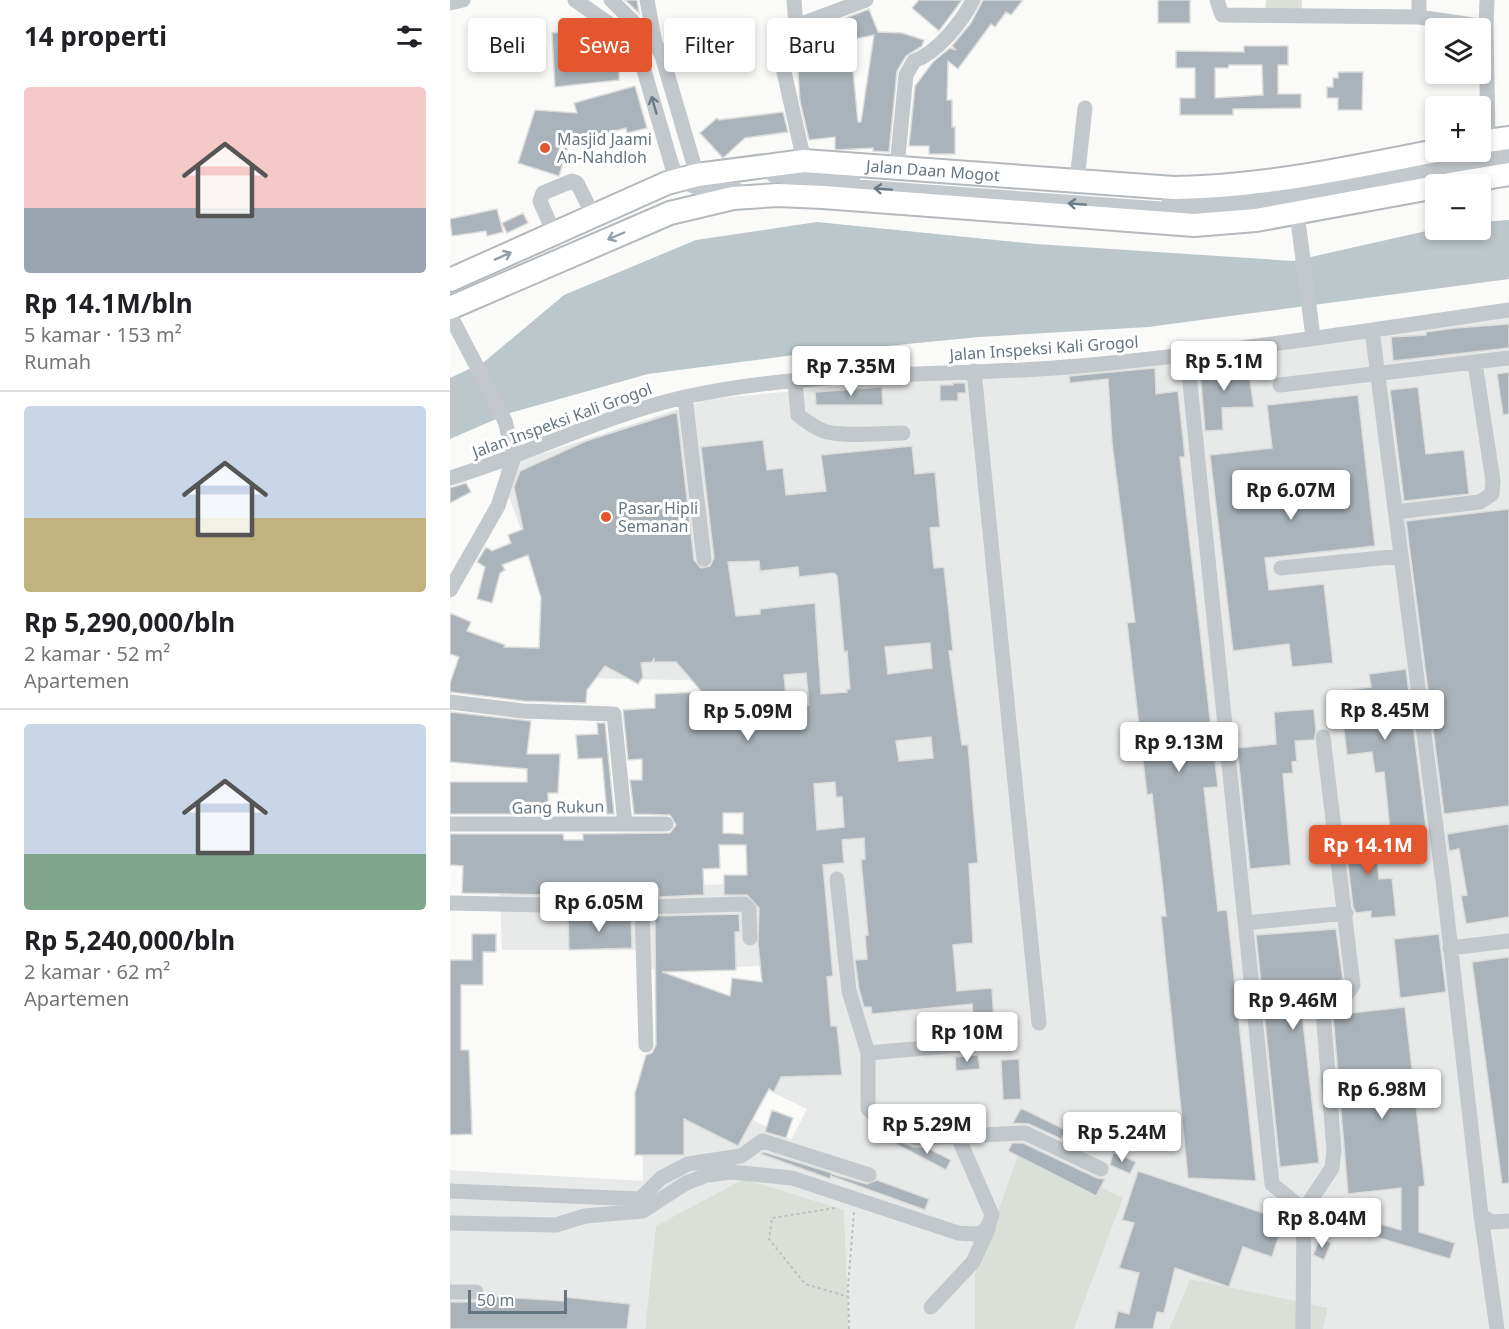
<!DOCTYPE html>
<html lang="id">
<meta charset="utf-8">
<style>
body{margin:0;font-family:"Noto Sans",sans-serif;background:#f6f6f6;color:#202124;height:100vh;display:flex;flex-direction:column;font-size:22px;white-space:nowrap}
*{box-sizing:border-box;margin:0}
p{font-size:20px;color:#757577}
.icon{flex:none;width:33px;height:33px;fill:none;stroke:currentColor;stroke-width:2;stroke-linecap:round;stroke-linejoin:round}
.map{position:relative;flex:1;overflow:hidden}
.drawer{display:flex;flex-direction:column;background:#fff;width:450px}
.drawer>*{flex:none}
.guide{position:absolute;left:18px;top:18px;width:570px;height:54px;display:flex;gap:12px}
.buttons{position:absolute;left:975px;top:18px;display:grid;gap:12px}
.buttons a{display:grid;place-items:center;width:66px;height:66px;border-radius:6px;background:#fff;box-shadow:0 3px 9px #0003;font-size:30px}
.scale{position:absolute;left:18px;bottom:15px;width:99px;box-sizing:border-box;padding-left:6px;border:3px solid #657683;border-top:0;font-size:16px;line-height:21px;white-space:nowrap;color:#657683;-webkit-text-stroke:4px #fff;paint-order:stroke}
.price{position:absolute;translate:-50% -51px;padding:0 14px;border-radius:6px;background:#fff;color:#222;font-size:20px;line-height:39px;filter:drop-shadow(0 2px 3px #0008)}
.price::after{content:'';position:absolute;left:50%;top:36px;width:18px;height:14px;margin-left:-9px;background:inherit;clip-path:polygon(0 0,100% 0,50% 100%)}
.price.selected{background:#e4572e;color:#fff}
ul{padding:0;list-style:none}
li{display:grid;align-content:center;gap:12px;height:318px;padding:0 24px}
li+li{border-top:2px solid #e0e0e0}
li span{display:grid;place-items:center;height:186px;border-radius:6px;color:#555}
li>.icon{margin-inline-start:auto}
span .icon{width:108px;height:108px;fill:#fffc;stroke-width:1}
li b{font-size:26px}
h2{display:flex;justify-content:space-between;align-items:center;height:72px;padding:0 24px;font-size:26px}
.pill{padding:0 21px;border-radius:6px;background:#fff;box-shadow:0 3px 9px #0003;font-size:21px;line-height:54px}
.pill.selected{background:#e4572e;color:#fff}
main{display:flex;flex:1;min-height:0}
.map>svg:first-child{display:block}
.built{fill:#e8e9e9}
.green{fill:#dadfd7}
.water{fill:#bbc7cb}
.building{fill:#aab3b9;stroke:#dcdcda;stroke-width:1.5;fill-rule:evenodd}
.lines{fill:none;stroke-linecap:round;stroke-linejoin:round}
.highway-casing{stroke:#b4b9bd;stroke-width:26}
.path{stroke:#bbbfc2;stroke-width:2;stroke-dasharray:3 3;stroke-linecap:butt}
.minor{stroke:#c3c8cc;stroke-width:15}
.highway{stroke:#fff;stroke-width:22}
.oneway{stroke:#6a7a87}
.oneway2{stroke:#939fa8}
.poi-dot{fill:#e4572e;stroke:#fff;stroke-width:2}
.labels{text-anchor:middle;stroke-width:6;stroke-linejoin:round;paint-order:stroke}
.poi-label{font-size:16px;fill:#657683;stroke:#fff;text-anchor:start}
.street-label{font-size:16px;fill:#657683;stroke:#fff}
</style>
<main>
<section class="drawer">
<h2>14 properti<svg class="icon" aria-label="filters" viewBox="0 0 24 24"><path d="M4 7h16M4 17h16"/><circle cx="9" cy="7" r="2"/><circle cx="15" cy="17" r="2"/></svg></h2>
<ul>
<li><span style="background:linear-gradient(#f6c9c9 65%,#9aa5b1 0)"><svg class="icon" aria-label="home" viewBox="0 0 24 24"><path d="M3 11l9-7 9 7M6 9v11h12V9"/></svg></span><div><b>Rp 14.1M/bln</b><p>5 kamar · 153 m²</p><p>Rumah</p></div></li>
<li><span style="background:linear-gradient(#c9d6e8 60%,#c2b280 0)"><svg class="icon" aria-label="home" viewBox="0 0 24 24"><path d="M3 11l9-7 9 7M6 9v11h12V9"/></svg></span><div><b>Rp 5,290,000/bln</b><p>2 kamar · 52 m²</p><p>Apartemen</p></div></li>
<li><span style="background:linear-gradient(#c9d6e8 70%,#7fa58c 0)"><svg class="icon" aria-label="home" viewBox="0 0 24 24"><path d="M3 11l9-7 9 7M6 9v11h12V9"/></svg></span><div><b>Rp 5,240,000/bln</b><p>2 kamar · 62 m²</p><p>Apartemen</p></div></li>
</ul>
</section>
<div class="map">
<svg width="1059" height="1329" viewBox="0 0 1059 1329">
<rect width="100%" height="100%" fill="#fafaf8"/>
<!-- built -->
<path class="built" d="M1059 316V1329H873L878 1309 740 1279 719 1329H624L673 1198 525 1273V1329H399L394 1210 206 1226 195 1329H0V1170L193 1181 192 1086 252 1092 341 1140 357 1109 290 1077 314 1022 315 966 195 969 193 950H52L50 893 324 882 314 682 96 677 98 607 49 468 259 399 802 347Z"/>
<!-- green -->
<path class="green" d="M816 0H852L851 21 815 19Z
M571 1148 673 1198 624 1329H525V1274Z
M294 1179 394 1210 399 1329H195L206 1226Z
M740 1279 878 1308 873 1329H719Z"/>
<!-- water -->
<path class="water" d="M1059 220V279L698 327 529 337 344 355 198 374 60 413 0 439V378L34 362 114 295 246 240 367 222 586 244 843 261 985 229 1030 230 1031 222Z"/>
<!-- building -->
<path class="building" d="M175 0H187L189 13Z
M469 0H512L489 31 462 8Z
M533 0H573L561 15 556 12 545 27 541 24 508 69 498 61 497 100H502V127H505V154H479V146H459L465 86 483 62 500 48 506 50 502 46 521 23Z
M708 0H740V23H708Z
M419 9 428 32 452 33 474 40 472 46 456 56 447 71 439 152 423 151V148L385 150V137L359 140 350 101 347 56 341 57 339 48 351 35 384 34 382 28 399 25 396 18ZM424 35 411 122H408L400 40Z
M126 30 127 35 144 34 145 49 169 47V80L105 87 102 33Z
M794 46H838V65H828V94H851V108L783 109V115H730V98H745V68H726V51L794 52ZM779 65H812L813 95 765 98V68H778Z
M63 47 64 62 38 64 36 50Z
M888 72H913L912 110H888V98H877V87H883V78H888Z
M185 86 197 128 177 133 176 128 119 143 109 176 68 163 85 110 127 113 124 103Z
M333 112 338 132 295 138 273 158 250 133 267 118 269 120Z
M47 209 53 232 37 236 36 231 2 236 0 219Z
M73 213 78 223 57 233 52 223Z
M1059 324V348L943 361 941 337 976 335V332L1005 328Z
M825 353 826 363 813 365 812 355Z
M790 358 789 375H799L804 407 772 408 773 430 755 431 750 370 766 369V361Z
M705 368 706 394 728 391 735 457H730L768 787 754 788 768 911 777 910 806 1181 738 1178 711 916H716L702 794 697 795 677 623 685 622 662 443 658 379 620 383 619 376Z
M1059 372V414L1053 415 1047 374Z
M503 383H515L516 393H508V401H490V385H503Z
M432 387 433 405H366L365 392Z
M968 387 976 454 1014 450 1019 494 954 501 940 390Z
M908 395 925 546 815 558 819 590 874 584 883 663 842 667 839 644 783 651 760 455 822 448 817 405Z
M227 412 244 560 251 568 260 566 264 558 251 447 313 440 317 470 333 468 336 495 376 491 371 455 462 446 465 474 485 472 490 527 480 528 484 568 494 567 503 651H499L512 745H518L528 863 519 864 523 943 503 945 507 991 542 988 544 1023 524 1024 522 1004 422 1014 421 1007H414L409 989 405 960 417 959 415 936 418 935 411 860 415 859 414 838 392 840 394 863 373 865 383 976 377 977 381 1026H387L392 1075 331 1077 324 1092 319 1089 288 1146 234 1119V1155H185V1093L196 1055 202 1053 206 1045 205 916 289 914 290 932H285L286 970 212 972 280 996 282 978 312 982 308 943 309 908 297 895H274V875H297L296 845H269L270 868 253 869 254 895 209 897V889L183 890V897L12 893 13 866 0 865V834H113L114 840H133V834L220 833 226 825 220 815 184 814 180 780H192V759L178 760 173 710 205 708V694L252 692 226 662H204V659L202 662 191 663 193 677 188 684 155 666 137 690 136 703 74 701 0 692V683L9 657 0 654V613L21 622 17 631 55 645 54 647 89 648 91 598 78 555 52 565 55 570 50 573 42 603 27 599 35 567 27 562 36 547 42 551 61 543 58 535 73 529 64 487 70 471 136 441ZM309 561 310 571 348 567 349 577 384 573 387 576 394 652 397 651 400 689H396L397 692 371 694 365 603 310 609V614L286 616 278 562ZM480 643 482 668 438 674 435 647ZM356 673 359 705 337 707 334 675ZM481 737 483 758 449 761 446 741ZM385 782 386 797H392L394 827 367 830 364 784ZM273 813H293V834L273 833Z
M16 483 21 492 0 503V488Z
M1059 509V806L994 814 956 521Z
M956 669 976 827 940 830 934 772 925 773 922 752 897 755 892 714 880 716 877 692 921 687 919 674Z
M864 709 866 731 864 740 845 741 847 761 842 762 843 773 833 774 841 865 800 869 787 748 826 744 824 712Z
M0 712 81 721 77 754H110L108 793H98V814H0V782H77V769L0 762Z
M147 723H155L164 814H157L152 758 128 759 126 735 148 734Z
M1059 824V917L1016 924 1011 896 1017 895 1009 849 999 851 997 834Z
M924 827 929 879 942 878 946 916 921 918V911L906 913 903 907 894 831Z
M118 915 181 917 182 948 119 950Z
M886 929 893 980 849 987 869 1163 830 1167 806 935Z
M22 934H46V952H33V985H11V1050H19L22 1134 0 1135V960H22Z
M989 934 996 992 950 998 944 939Z
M1059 957V1183L1052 1184 1022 962Z
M955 1007 975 1186 969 1187V1232L1005 1243 1000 1259 906 1231 910 1218 951 1230V1188L898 1194 883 1015Z
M528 1055 530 1069 506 1071 505 1057Z
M569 1059 571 1099 553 1100 551 1060Z
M571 1108 616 1130 611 1139 579 1124 563 1123Z
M322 1110 343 1118 336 1138 315 1132Z
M446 1140 464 1147H476L501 1160 496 1170 444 1143Z
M562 1143H573L647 1178 655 1179 646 1196 558 1151Z
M314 1152 382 1173 380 1179 311 1154Z
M663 1152 686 1162 680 1174 660 1165Z
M688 1171 834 1220 822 1257 793 1247 779 1287 725 1268 714 1313 707 1312 703 1329H664L668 1311 679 1314 689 1273 669 1268 684 1223 672 1220Z
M382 1174 417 1184 427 1180 479 1199 475 1210 381 1176Z
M870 1238 881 1243 874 1260 863 1255Z
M35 1296 114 1301V1297L180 1304 177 1329H0V1302H27Z"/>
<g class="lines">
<defs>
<g id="highway">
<path d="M1030 142 1059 138"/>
<path d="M999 184 1059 174"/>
<path id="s1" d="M0 280 217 183 247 175 354 161 724 188C813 187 898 168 986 151"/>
<path d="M0 308 220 213 283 198 328 195 373 197 744 225 806 220 986 187"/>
</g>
</defs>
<!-- highway casing -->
<use href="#highway" class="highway-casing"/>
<!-- path -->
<path class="path" d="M385 1208 322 1218 319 1239 355 1284 399 1297
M399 1329 398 1287 404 1212"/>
<!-- minor -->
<path class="minor" d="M125 0 175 35 189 53 222 166C234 192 262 190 287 190
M161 0 205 43 212 56 247 175 255 178
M197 0 205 43
M344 0 346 26
M767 0 772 15 969 17
M969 0V17L1036 27 1038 141
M0 3 13 0
M1036 27 1037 0
M354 161 328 45 346 26 416 0
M447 166 456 75 464 61C487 53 512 22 523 0
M323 175H404
M627 180 635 108
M338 186 381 185 725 210H786L1059 162
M719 198C835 206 945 164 1059 150
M847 213 863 337
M104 233 90 201 93 193 122 181 127 183 143 215
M0 315 55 421 64 457 48 506 0 590
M922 330 994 889 1031 1215 1041 1222 1059 1221
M737 354 822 1184 854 1210 853 1329
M524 371 589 1023
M345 382 348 415C356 421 366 429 377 432 400 437 429 433 453 433
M830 385 1059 358
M235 397 254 559
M0 478C79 454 155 415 235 397 364 368 499 378 629 366 773 353 916 331 1059 310
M946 512 1030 502 1042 494 1043 481 1025 363
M831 568 951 556
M0 702 73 711 164 714 175 824
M0 824H216
M387 879 399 991 418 1053 510 1045
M0 903 192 907 294 904 299 909 300 938
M192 907 196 1045
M795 923 896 913
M1000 948 1059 941
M418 1053V1109L436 1125 467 1138 575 1133 651 1169
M0 1191 190 1199 211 1178 238 1164 291 1156 312 1141 419 1175
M854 1210 882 1168 884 1150 873 1011 879 1004 894 998 903 985 873 737
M1031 1215 1047 1329
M0 1223 106 1225 135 1216 193 1211 236 1183 257 1175 282 1172 342 1178 508 1233C530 1234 535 1238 542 1215L508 1137
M0 1292H26
M481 1307 523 1262 538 1229"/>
<!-- highway -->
<use href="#highway" class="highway"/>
</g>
<!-- one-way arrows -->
<defs><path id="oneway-shaft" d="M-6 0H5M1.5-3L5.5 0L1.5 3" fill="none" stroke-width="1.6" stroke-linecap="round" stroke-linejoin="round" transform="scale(1.5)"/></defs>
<g class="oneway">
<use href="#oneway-shaft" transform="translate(204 105) rotate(-106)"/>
<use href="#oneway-shaft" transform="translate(433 189) rotate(-176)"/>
<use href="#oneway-shaft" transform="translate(627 204) rotate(-176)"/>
</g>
<g class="oneway2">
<use href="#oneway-shaft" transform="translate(166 236) rotate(157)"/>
<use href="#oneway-shaft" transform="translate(53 256) rotate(-24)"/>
</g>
<!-- markers -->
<g class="poi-dot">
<circle cx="95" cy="148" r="6"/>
<circle cx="156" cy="517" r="6"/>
</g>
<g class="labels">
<!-- poi labels -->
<g class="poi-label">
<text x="107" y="145">Masjid Jaami<tspan x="107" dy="18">An-Nahdloh</tspan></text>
<text x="168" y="514">Pasar Hipli<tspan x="168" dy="18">Semanan</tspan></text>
</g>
<!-- street labels -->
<g class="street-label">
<text dy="6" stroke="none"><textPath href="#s1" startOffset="506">Jalan Daan Mogot</textPath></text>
<text transform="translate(594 348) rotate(-4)" y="6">Jalan Inspeksi Kali Grogol</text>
<text transform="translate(112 420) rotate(-20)" y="6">Jalan Inspeksi Kali Grogol</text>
<text transform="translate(108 807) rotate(-1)" y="6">Gang Rukun</text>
</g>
</g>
</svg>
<div class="buttons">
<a><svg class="icon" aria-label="layers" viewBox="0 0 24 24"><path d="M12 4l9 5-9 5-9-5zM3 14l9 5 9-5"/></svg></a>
<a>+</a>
<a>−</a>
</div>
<div class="scale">50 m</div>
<b class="price" style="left:774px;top:392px">Rp 5.1M</b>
<b class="price" style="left:401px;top:397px">Rp 7.35M</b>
<b class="price" style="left:841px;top:521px">Rp 6.07M</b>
<b class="price" style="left:935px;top:741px">Rp 8.45M</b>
<b class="price" style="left:298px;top:742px">Rp 5.09M</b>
<b class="price" style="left:729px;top:773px">Rp 9.13M</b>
<b class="price selected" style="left:918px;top:876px">Rp 14.1M</b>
<b class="price" style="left:149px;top:933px">Rp 6.05M</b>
<b class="price" style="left:843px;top:1031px">Rp 9.46M</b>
<b class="price" style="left:517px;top:1063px">Rp 10M</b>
<b class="price" style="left:932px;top:1120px">Rp 6.98M</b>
<b class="price" style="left:477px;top:1155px">Rp 5.29M</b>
<b class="price" style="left:672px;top:1163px">Rp 5.24M</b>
<b class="price" style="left:872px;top:1249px">Rp 8.04M</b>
<div class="guide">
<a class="pill">Beli</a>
<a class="pill selected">Sewa</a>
<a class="pill">Filter</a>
<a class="pill">Baru</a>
</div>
</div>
</main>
